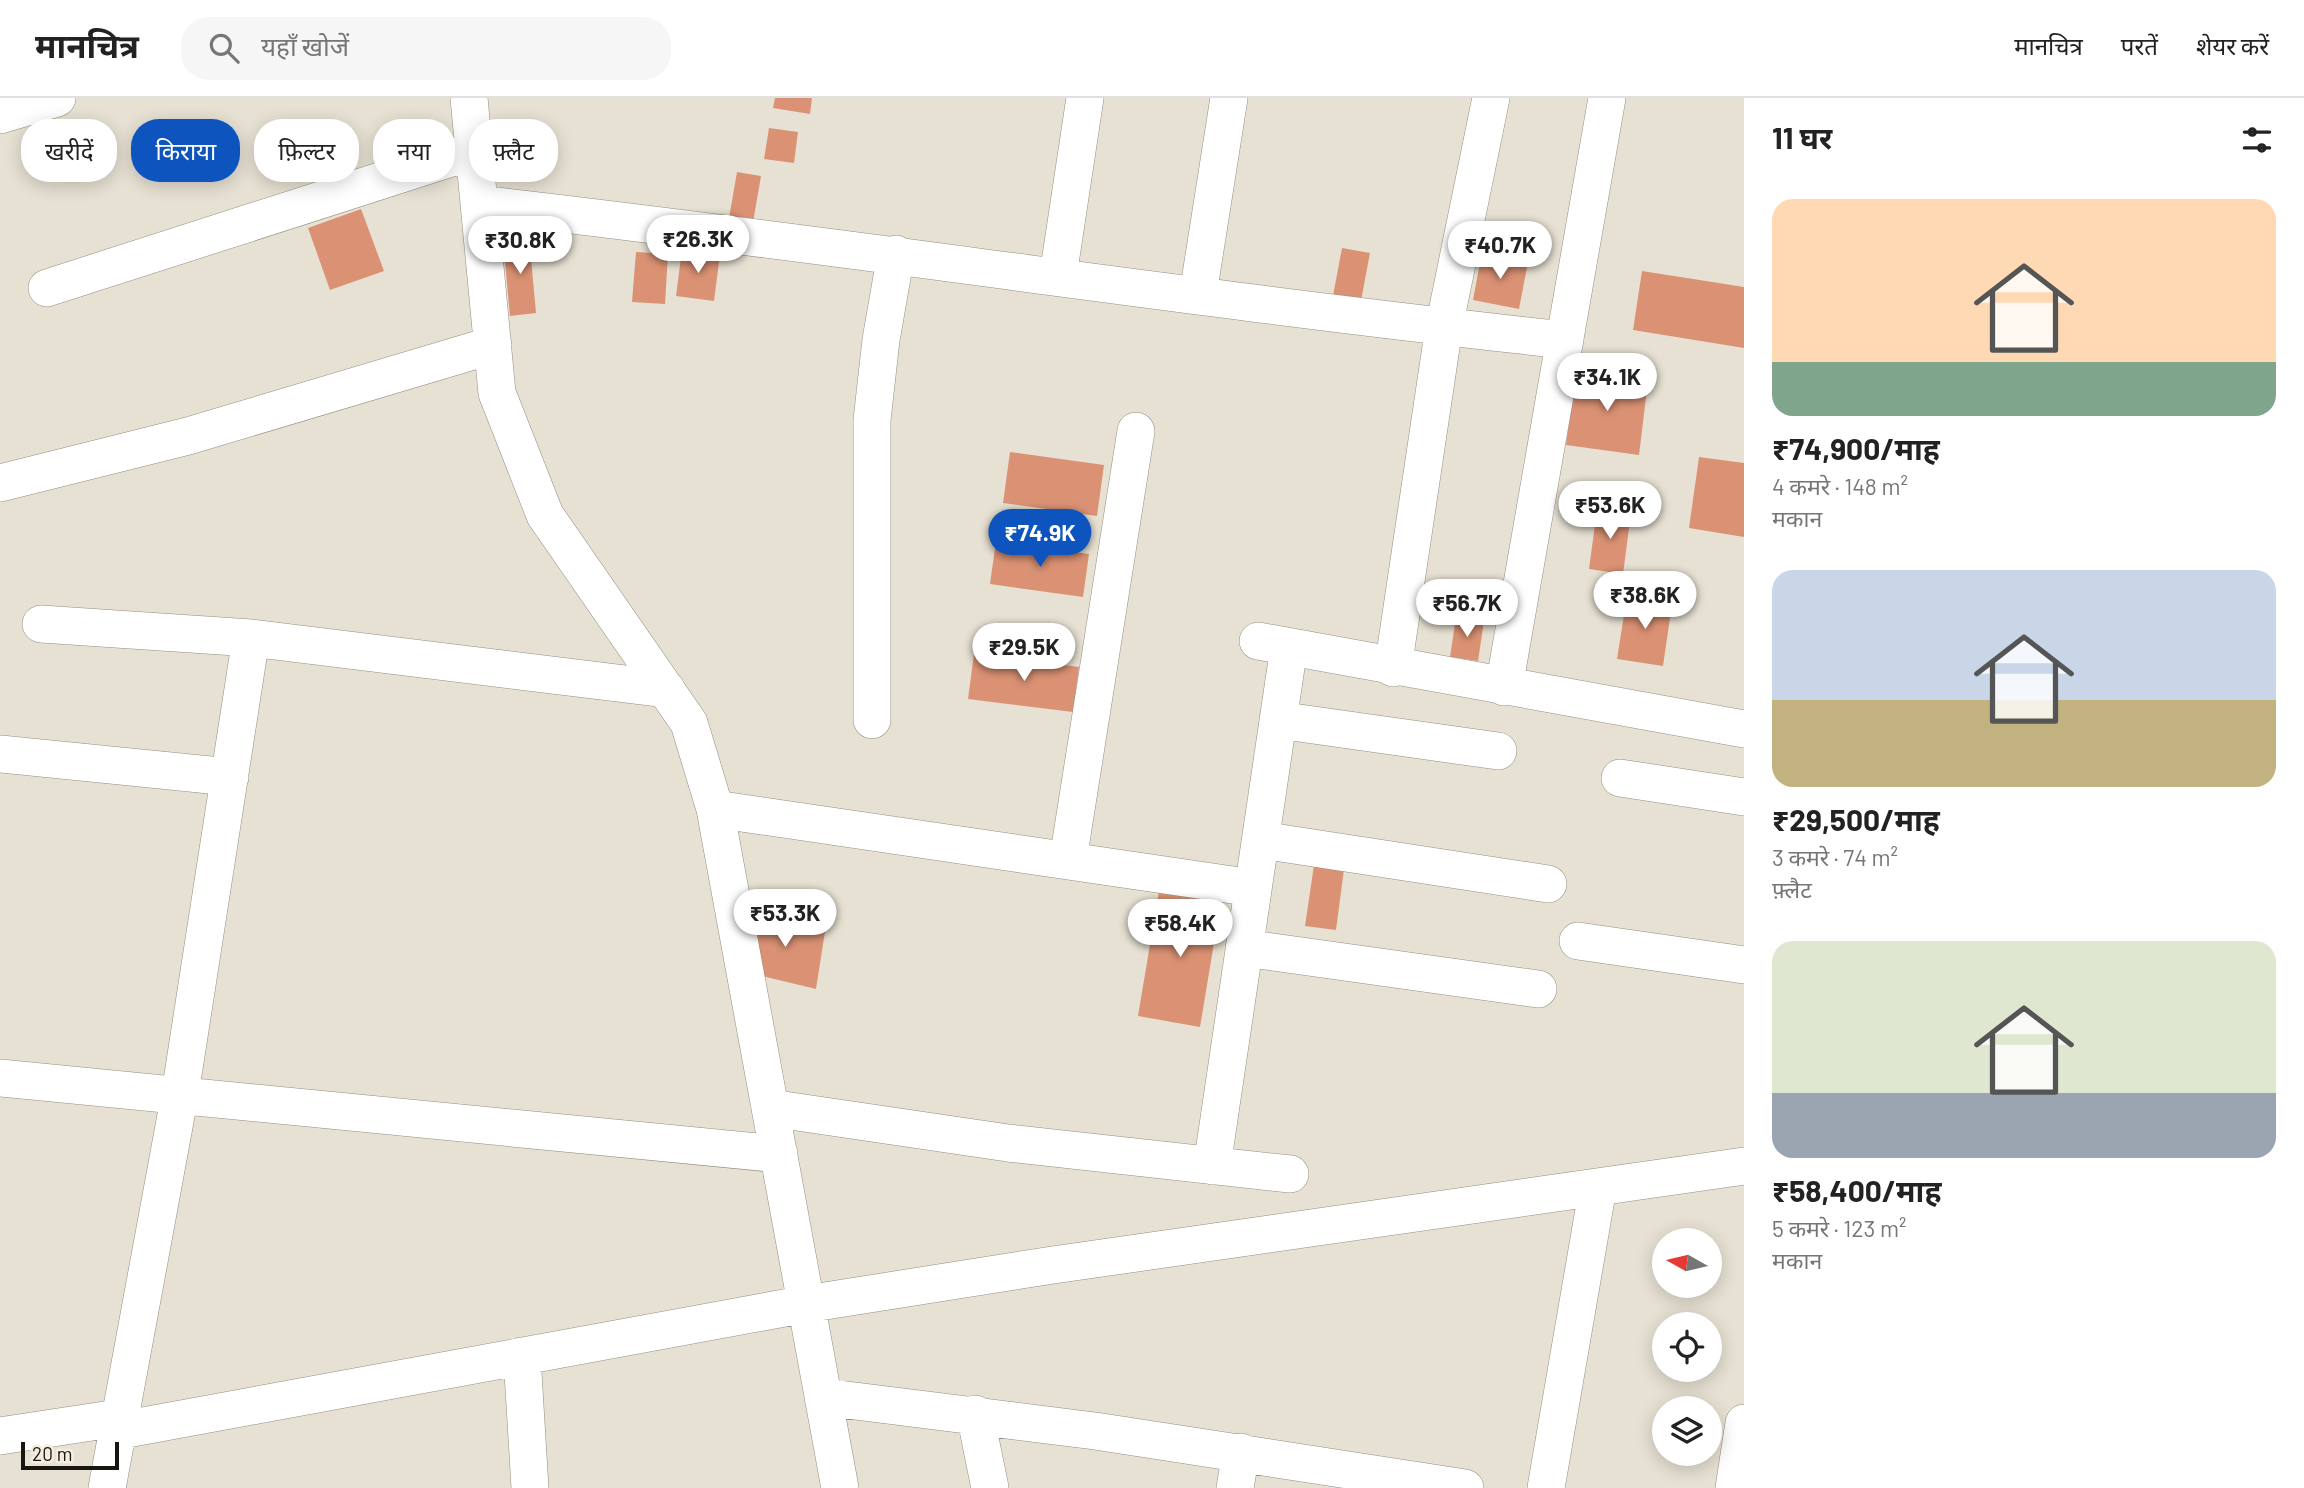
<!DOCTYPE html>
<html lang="hi">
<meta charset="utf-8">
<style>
body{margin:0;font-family:Barlow,"Noto Sans Devanagari",sans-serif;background:#f6f6f6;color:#222;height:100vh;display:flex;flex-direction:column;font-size:26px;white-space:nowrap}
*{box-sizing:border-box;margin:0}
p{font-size:23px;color:#767676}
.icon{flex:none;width:38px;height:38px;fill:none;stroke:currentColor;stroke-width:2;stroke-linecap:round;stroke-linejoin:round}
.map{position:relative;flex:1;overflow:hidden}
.sheet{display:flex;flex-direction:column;background:#fff;width:560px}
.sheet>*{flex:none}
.banner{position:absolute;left:21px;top:21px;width:665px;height:63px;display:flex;gap:14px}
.needle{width:46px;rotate:278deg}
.fabs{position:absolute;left:1652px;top:1130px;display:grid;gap:14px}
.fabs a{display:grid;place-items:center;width:70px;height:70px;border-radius:50%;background:#fff;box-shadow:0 4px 18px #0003;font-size:35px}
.scale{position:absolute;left:21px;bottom:18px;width:98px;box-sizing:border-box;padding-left:7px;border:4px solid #181611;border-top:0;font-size:19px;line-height:24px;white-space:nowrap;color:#181611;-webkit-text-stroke:5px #f5eee0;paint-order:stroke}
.price{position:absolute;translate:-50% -60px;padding:0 16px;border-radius:24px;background:#fff;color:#222;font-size:23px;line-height:46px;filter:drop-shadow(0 2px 4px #0008)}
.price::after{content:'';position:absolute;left:50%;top:42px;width:21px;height:16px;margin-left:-10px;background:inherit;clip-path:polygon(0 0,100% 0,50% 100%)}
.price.selected{background:#0e54bf;color:#fff}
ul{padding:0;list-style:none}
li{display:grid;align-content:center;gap:14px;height:371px;padding:0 28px}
li span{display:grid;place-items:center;height:217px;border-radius:21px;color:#555}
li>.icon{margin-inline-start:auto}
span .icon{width:126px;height:126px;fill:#fffc;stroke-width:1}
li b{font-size:30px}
h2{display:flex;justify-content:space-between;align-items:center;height:84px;padding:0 28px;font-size:30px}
.chip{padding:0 24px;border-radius:28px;background:#fff;box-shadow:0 4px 18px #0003;font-size:24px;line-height:63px}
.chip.selected{background:#0e54bf;color:#fff}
header{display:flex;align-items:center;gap:42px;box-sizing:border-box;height:98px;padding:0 35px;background:#fff;border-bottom:2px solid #e0e0e0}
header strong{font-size:33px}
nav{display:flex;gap:38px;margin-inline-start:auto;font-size:24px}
.search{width:490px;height:63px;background:#f6f6f6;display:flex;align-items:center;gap:18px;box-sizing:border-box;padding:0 24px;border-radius:28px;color:#767676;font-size:26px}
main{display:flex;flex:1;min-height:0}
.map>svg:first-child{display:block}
.building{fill:#db9274}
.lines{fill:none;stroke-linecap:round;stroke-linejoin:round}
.minor-casing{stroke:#948e81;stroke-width:38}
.minor{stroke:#fff;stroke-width:37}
</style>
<header>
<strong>मानचित्र</strong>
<div class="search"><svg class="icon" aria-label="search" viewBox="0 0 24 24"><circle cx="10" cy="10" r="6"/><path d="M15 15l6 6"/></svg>यहाँ खोजें</div>
<nav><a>मानचित्र</a><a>परतें</a><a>शेयर करें</a></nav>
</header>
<main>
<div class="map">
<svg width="1744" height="1390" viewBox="0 0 1744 1390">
<rect width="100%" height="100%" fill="#e7e1d3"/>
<!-- building -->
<path class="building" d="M775 0H812L810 16 773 10Z
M769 30 798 34 794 65 764 61Z
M737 74 761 78 752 130 728 126Z
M361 111 384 173 330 192 308 130Z
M529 139 536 215 510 218 503 142Z
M1342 150 1370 155 1360 208 1332 203Z
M682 151 720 156 714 203 676 198Z
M636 154 668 156 665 206 632 204Z
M1482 154 1528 164 1519 211 1473 202Z
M1642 173 1744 189V250L1633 232Z
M1576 274 1648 283 1639 357 1566 347Z
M1010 354 1104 367 1097 418 1003 405Z
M1699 359 1744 365V439L1689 430Z
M1597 411 1631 415 1623 476 1589 471Z
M996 443 1089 456 1083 499 990 486Z
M1627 498 1672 506 1663 568 1617 561Z
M1456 519 1484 523 1478 563 1450 559Z
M974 556 1079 569 1073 614 968 601Z
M1314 767 1344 771 1336 832 1305 828Z
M1159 793 1221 803 1200 929 1138 918Z
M744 815 826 827 816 891 750 875Z"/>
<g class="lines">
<defs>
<path id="minor" d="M469 0 497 295 545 417 689 625 715 711 840 1390
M0 17 57 0
M479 106C841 147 1202 203 1565 242
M1058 178 1085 0
M47 190 473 53
M1198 196 1229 0
M0 385 188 338 493 247
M41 526 251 540 666 591
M1258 543 1744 631
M1393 570 1444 229 1491 0
M1504 589 1607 0
M872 622V322L881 242 896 156
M1278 622 1498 653
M0 656 230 679
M1620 680 1744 699
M715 711 1253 790
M1261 742 1548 786
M1068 762 1136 333
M1578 843 1744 867
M1244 850 1538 891
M0 980 779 1056
M770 1010 1008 1045 1290 1076
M1212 1068 1289 549
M522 1258 530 1390
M823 1299 1095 1333 1465 1390
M975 1316 990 1390
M116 1333 806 1206 1053 1167 1744 1068
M0 1338 118 1320
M107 1390 180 996 251 540
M1235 1390 1241 1354
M1546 1390 1598 1089
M1734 1390 1744 1325"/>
</defs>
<!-- minor casing -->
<use href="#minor" class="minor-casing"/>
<!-- minor -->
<use href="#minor" class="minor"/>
</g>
</svg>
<div class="fabs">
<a><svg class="needle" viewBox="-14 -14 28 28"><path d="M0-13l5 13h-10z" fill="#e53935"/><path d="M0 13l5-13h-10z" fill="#767676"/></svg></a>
<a><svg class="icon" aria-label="locate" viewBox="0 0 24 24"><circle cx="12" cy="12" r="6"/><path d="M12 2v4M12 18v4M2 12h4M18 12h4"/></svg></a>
<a><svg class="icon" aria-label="layers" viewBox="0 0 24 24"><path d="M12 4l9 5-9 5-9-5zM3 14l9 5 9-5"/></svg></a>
</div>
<div class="scale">20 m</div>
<b class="price" style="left:698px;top:177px">₹26.3K</b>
<b class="price" style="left:520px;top:178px">₹30.8K</b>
<b class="price" style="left:1500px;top:183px">₹40.7K</b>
<b class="price" style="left:1607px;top:315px">₹34.1K</b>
<b class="price" style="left:1610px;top:443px">₹53.6K</b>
<b class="price selected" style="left:1040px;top:471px">₹74.9K</b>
<b class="price" style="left:1645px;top:533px">₹38.6K</b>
<b class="price" style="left:1467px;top:541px">₹56.7K</b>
<b class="price" style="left:1024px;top:585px">₹29.5K</b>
<b class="price" style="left:785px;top:851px">₹53.3K</b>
<b class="price" style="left:1180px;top:861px">₹58.4K</b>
<div class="banner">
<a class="chip">खरीदें</a>
<a class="chip selected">किराया</a>
<a class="chip">फ़िल्टर</a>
<a class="chip">नया</a>
<a class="chip">फ़्लैट</a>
</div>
</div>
<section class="sheet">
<h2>11 घर<svg class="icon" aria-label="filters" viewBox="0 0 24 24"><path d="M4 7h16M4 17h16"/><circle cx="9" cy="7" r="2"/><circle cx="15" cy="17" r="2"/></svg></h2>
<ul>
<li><span style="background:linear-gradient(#ffd9b3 75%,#7fa58c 0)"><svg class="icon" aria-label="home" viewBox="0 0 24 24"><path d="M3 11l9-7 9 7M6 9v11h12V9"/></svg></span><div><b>₹74,900/माह</b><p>4 कमरे · 148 m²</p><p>मकान</p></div></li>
<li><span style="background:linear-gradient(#c9d6e8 60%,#c2b280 0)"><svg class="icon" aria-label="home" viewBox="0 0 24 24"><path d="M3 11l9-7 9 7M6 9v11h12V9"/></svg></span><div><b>₹29,500/माह</b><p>3 कमरे · 74 m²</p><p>फ़्लैट</p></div></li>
<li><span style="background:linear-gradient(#dfe7d0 70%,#9aa5b1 0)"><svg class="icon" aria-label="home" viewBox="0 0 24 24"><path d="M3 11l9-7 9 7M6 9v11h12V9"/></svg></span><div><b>₹58,400/माह</b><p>5 कमरे · 123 m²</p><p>मकान</p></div></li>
</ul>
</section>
</main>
